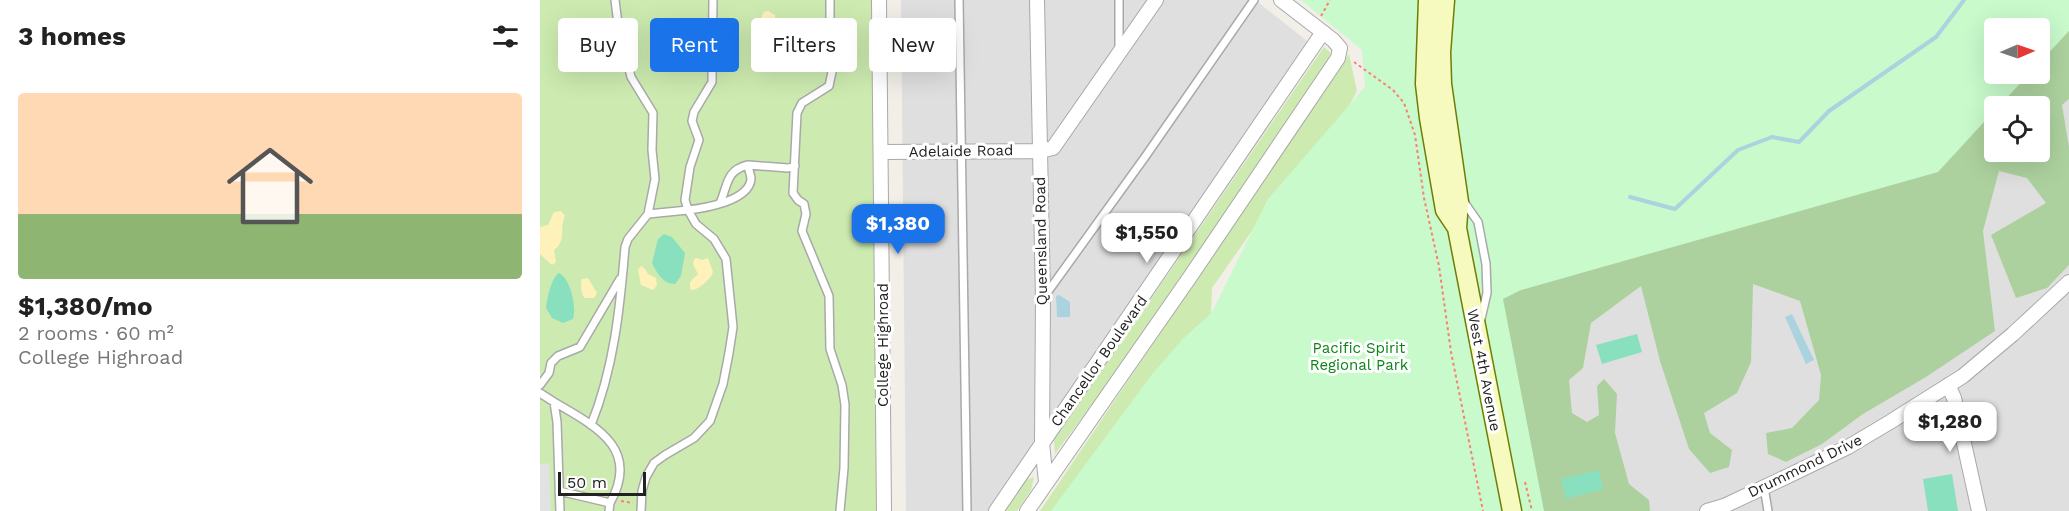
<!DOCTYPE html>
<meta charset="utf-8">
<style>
body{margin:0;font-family:"Work Sans",sans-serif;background:#f6f6f6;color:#222;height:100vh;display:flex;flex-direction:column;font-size:22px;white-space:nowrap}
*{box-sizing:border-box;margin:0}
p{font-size:20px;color:#767676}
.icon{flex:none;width:33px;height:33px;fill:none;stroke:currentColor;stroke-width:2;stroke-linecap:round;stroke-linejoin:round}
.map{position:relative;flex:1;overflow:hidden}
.details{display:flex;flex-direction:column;background:#fff;width:540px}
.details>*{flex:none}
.guide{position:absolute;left:18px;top:18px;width:570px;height:54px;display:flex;gap:12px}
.needle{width:39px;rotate:88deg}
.controls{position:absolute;left:1444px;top:18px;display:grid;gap:12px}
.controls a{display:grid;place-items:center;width:66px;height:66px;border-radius:6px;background:#fff;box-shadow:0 6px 24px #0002;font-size:30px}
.scale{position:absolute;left:18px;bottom:15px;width:88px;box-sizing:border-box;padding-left:6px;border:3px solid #222;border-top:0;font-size:16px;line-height:21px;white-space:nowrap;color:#222;-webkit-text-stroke:4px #fff;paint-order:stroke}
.price{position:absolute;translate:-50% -51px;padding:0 14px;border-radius:12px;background:#fff;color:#222;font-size:20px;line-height:39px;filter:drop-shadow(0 2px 3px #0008)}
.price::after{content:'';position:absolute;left:50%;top:36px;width:18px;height:14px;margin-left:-9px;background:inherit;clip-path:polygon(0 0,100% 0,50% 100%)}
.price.active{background:#1a73e8;color:#fff}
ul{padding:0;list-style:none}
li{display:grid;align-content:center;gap:12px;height:318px;padding:0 18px}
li+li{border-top:2px solid #e0e0e0}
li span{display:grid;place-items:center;height:186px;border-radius:6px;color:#555}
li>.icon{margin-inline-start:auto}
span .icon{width:108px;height:108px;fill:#fffc;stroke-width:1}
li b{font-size:26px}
h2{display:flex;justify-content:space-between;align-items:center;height:72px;padding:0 18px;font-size:26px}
.chip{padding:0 21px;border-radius:6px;background:#fff;box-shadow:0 6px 24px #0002;font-size:21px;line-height:54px}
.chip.active{background:#1a73e8;color:#fff}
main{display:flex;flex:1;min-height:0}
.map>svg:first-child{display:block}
.residential{fill:#e0dfdf}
.grass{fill:#cdebb0}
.forest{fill:#add19e;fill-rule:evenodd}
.sand{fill:#fff1ba}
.park{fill:#c8facc}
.pitch{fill:#88e0be}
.parking{fill:#e2e2e2}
.water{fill:#aad3df}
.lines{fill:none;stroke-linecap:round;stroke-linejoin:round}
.stream{stroke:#aad3df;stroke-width:4}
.service-casing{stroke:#a9a9a9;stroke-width:10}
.minor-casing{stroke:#a9a9a9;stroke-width:16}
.secondary-casing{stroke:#707d05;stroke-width:21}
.path{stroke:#fa8072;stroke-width:2;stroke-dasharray:3 3;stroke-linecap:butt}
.service{stroke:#fff;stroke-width:7}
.minor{stroke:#fff;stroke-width:14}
.secondary{stroke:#f7fabf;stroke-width:18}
.labels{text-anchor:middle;stroke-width:6;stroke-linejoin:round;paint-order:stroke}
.street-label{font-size:15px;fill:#222;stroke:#fff}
.park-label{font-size:15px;fill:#0c8416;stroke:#fff}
</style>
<main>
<section class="details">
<h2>3 homes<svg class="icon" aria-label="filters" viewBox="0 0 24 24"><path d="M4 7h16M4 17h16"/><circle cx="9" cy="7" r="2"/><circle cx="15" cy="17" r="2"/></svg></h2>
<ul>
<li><span style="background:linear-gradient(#ffd9b3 65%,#8fb573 0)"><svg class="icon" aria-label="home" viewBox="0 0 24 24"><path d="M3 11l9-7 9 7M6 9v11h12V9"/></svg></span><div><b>$1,380/mo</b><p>2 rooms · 60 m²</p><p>College Highroad</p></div></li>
</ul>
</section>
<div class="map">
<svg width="1529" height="511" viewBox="0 0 1529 511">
<rect width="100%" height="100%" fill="#f2efe9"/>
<!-- residential -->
<path class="residential" d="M361 0H715L771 44 451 511H366Z
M1529 41V511H987L963 299 1455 152H1500V74Z"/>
<!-- grass -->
<path class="grass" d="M0 0H332L338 511H0Z
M784 47 791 53 784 68 570 380 515 454 514 440Z
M809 54 817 91 799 125 721 218 672 288 671 314 643 339 534 511H500Z
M494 477 491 490 477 511H465L485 480Z"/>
<!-- forest -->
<path class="forest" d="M1529 0V99L1522 105 1529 147V265L1507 288 1476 298 1451 235 1506 203 1487 178 1459 171 1443 231 1455 331 1386 377 1323 414 1282 444 1246 462 1228 454 1226 433 1252 428 1279 400 1281 375 1260 301 1213 284 1211 362 1197 393 1164 413 1170 433 1192 450 1189 467 1170 473 1149 449 1120 361 1101 286 1051 323 1043 368 1029 380 1032 413 1047 422 1059 415 1057 386 1064 379 1077 394 1075 433 1089 484 1109 500 1110 511H1003L998 506 918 48ZM1455 28H1500V74H1455ZM1455 106H1500V152H1455Z"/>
<!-- sand -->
<path class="sand" d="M228 11 235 15V20L231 30 235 37 232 44 223 48 218 43C217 33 219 21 224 12Z
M21 211 25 216C19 228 27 241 14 250L16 262 12 265 0 254V227L8 225 14 212Z
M157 258 162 260 168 258 173 272C171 279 158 290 152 290L150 289V282L158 274 153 264 154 259Z
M101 266 105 269 108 274 116 278 117 285 113 290 101 285 98 270Z
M48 278 57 293 54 298H45C41 295 40 284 42 279Z"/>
<!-- park -->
<path class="park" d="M761 0H1529V31L1500 62V28H1455V74H1489L1459 106H1455V110L1398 172 981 290 963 299 1004 511H511L613 373 643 339 671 314 728 199 825 87 822 50Z"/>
<!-- pitch -->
<path class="pitch" d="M124 234 132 237 145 253 141 276 135 284C123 284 117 273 112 263L118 239Z
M19 273C30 278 37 306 33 319L23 323 12 318 6 308C7 299 11 278 19 273Z
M1097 334 1102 352 1062 364 1056 345Z
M1059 470 1063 489 1026 499 1021 479Z
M1412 474 1418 511H1388L1383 479Z"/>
<!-- parking -->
<path class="parking" d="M9 463 11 511H0V464Z"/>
<!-- water -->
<path class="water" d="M519 295 530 302V317H517L516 296Z
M1252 314 1274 360 1266 364 1245 317Z"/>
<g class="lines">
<!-- stream -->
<path class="stream" d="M1090 197 1135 209 1198 150 1232 137 1259 142 1289 111 1396 37 1424 0"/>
<defs>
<path id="service" d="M75 0 78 24 91 77 113 113 112 150 115 179 108 214
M173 0 172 82 154 112 152 121 159 140 150 167 145 200 148 210C165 208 209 201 211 179 211 175 208 169 208 165 186 170 188 185 180 203
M290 0V18L296 53 289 86 262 103 257 113 253 193 258 200 264 204 266 214 262 231 289 296 290 349 302 385 305 405 304 468 300 511
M419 0 427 511
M579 0V48
M208 165 248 168 255 166
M922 199 938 222 946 264 947 293 941 319
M504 297 605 157 714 0
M0 385 9 373 11 363 18 356 40 347 80 279
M0 393 14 402 17 422 20 511
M14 402C55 426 101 448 70 503
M51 425C74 368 80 308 85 247L88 239 108 214 148 210 156 224 174 239 186 259 193 327 189 353 183 384 170 421 154 438 125 455 114 463 106 477 102 491 101 511
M1224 487 1228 511
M19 491 70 503 69 511"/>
<path id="minor" d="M339 0 344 511
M497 0 503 299 502 443 506 482
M341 152 500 151 513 148 616 0
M1408 385 1414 398 1439 511
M456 511 783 32
M487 511 650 277 798 58 800 48 793 40 741 0
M1167 511 1184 506 1248 476 1308 447 1350 422 1423 376 1473 334 1529 282"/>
<path id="secondary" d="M888 0 885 84 889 118 905 210 917 228
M905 0 901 52 902 84 919 202 917 228 972 511"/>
</defs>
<!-- service casing -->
<use href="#service" class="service-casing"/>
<!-- minor casing -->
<use href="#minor" class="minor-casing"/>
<!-- secondary casing -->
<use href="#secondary" class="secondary-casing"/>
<!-- path -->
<path class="path" d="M781 16 790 0
M814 62 853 90 864 103 875 135 884 198 899 266 911 352 943 511
M985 482 992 511
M81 501 93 503"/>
<!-- service -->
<use href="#service" class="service"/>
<!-- minor -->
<use href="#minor" class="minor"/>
<!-- secondary -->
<use href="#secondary" class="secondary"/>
</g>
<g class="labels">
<!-- street labels -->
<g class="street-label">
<text transform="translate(421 151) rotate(-1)" y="5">Adelaide Road</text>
<text transform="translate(501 241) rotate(-91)" y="5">Queensland Road</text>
<text transform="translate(343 345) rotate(-90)" y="5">College Highroad</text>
<text transform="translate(559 361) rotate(-55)" y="5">Chancellor Boulevard</text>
<text transform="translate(944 370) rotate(79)" y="5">West 4th Avenue</text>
<text transform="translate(1265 466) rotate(-26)" y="5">Drummond Drive</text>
</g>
<!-- park labels -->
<g class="park-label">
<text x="819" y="353">Pacific Spirit<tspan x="819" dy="17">Regional Park</tspan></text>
</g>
</g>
</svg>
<div class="controls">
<a><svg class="needle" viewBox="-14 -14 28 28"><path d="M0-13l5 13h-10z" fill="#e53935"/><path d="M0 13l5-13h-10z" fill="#767676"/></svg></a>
<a><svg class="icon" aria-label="locate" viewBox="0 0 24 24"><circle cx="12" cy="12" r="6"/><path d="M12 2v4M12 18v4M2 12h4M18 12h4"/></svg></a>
</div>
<div class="scale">50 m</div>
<b class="price active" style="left:358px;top:255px">$1,380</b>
<b class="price" style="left:607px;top:264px">$1,550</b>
<b class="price" style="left:1410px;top:453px">$1,280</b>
<div class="guide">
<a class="chip">Buy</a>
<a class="chip active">Rent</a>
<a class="chip">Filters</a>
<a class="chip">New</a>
</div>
</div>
</main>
